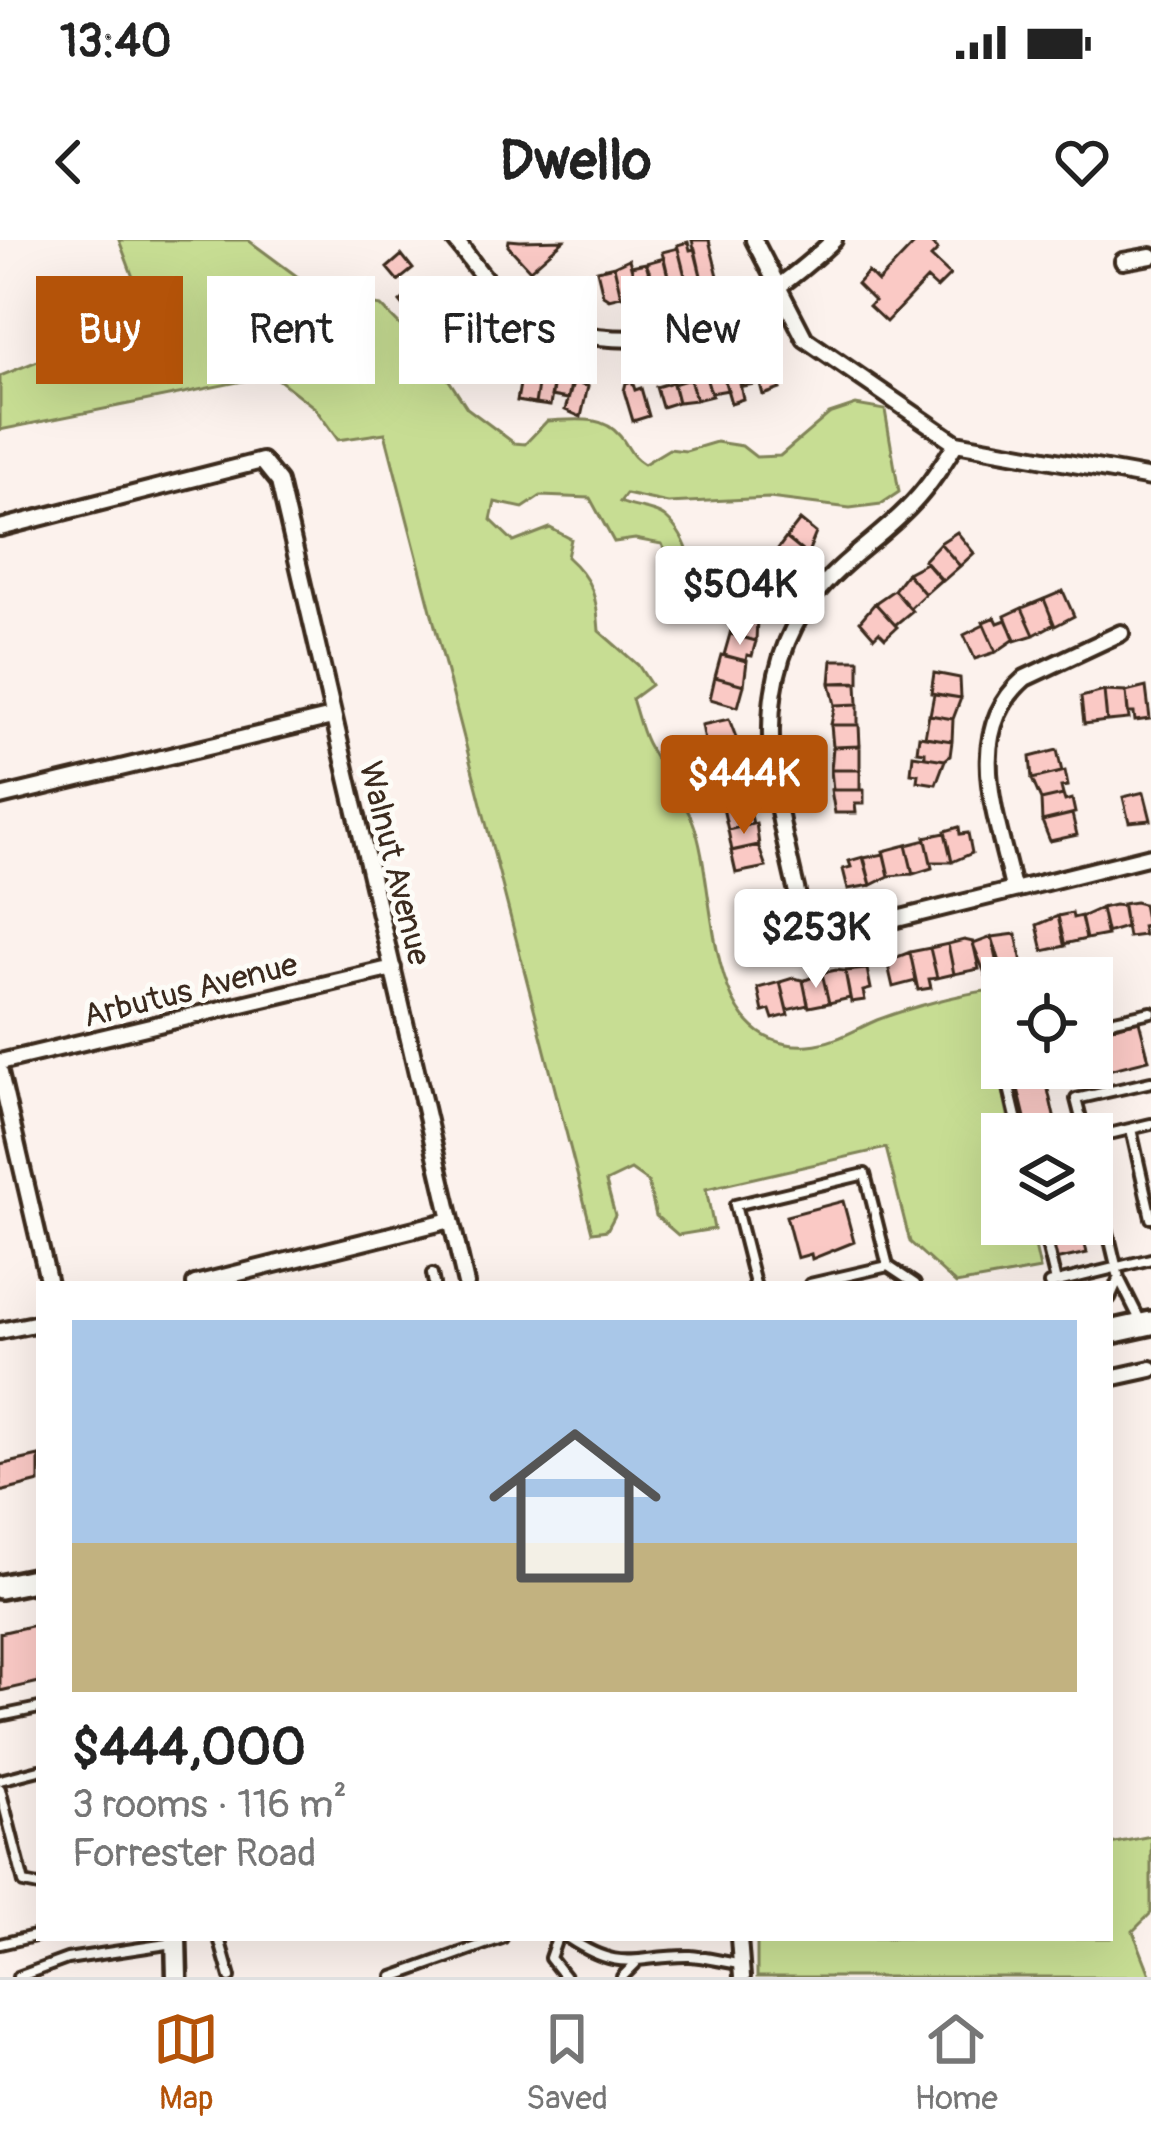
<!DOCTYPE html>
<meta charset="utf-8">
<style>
body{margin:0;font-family:Pangolin,sans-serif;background:#f2f2f2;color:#222;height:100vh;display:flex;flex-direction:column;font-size:45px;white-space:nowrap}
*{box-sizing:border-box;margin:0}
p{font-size:39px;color:#767676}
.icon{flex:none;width:66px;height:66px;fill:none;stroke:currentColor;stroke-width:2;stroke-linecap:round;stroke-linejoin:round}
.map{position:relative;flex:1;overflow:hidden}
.details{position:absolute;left:36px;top:1041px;width:1077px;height:660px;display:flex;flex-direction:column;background:#fff;border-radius:0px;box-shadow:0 12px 48px #0002}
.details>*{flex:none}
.banner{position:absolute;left:36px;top:36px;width:1080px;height:108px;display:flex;gap:24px}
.tools{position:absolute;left:981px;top:717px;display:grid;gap:24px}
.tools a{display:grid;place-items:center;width:132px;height:132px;border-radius:0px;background:#fff;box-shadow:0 12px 48px #0002;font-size:60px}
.price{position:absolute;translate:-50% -102px;padding:0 27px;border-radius:12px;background:#fff;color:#222;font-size:39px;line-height:78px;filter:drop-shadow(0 3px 6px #0008)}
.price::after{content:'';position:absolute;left:50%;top:72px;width:36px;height:27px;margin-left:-18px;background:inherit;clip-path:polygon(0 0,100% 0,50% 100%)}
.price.current{background:#b45309;color:#fff}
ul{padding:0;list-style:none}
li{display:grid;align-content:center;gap:24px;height:636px;padding:0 36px}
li+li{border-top:3px solid #e0e0e0}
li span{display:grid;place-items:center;height:372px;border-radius:0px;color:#555}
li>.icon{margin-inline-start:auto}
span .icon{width:216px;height:216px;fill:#fffc;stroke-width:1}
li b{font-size:51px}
.pill{padding:0 42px;border-radius:0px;background:#fff;box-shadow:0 12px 48px #0002;font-size:42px;line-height:108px}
.pill.current{background:#b45309;color:#fff}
.status{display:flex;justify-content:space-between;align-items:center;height:84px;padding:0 60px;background:#fff;direction:ltr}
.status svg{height:33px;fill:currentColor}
header{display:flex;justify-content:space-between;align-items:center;height:156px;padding:0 36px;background:#fff;font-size:54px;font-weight:700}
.menu{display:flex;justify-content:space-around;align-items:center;height:168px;border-top:3px solid #e0e0e0;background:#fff;font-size:33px;color:#767676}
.menu a{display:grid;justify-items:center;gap:6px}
.menu .current{color:#b45309}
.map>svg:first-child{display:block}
.green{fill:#c7dd93;stroke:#818458;stroke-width:3}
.building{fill:#fac9c5;stroke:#3b2a1e;stroke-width:3}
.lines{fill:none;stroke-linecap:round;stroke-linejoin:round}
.service-casing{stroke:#3b2a1e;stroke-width:16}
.minor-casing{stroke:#3b2a1e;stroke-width:22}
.tertiary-casing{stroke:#3b2a1e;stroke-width:27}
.primary-casing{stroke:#3b2a1e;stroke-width:30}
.service{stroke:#fdfcf7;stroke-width:8}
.minor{stroke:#fdfcf7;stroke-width:14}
.tertiary{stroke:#fdfcf7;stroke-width:18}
.primary{stroke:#fdfcf7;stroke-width:21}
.labels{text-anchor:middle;stroke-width:10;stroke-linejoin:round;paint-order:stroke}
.street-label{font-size:33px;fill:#3b2a1e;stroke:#fdfcf7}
</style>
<div class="status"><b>13:40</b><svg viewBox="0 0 49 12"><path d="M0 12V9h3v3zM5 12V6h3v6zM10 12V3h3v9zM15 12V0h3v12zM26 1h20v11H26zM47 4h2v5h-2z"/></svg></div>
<header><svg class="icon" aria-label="back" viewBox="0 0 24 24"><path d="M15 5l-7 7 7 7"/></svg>Dwello<svg class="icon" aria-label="heart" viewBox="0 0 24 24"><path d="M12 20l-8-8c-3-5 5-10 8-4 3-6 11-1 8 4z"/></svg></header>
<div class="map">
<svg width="1151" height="1737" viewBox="0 0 1151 1737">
<rect width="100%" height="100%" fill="#fcf2ed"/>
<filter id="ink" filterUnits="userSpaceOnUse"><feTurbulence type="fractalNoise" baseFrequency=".00833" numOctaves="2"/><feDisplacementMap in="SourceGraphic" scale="24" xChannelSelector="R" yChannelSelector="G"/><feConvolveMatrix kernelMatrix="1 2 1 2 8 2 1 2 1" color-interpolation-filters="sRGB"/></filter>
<g filter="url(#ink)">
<!-- green -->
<path class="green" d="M119 0H248L325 57 381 66 439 125 467 168 514 203 525 204 547 181C573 180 602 174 620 196 630 208 630 216 644 224L669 209 686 211 716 202 742 206 756 217 780 216 829 174 856 165 885 170 899 252 881 264 850 268 769 258 668 263 626 254 620 262C633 268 656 269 666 278 690 299 698 337 693 367L679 370C667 351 674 329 662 304L635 299 614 302 590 258 541 256 523 268 495 262 491 280 514 302 550 288 571 299 567 317C593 340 597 358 599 391L638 425 651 445 632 459C637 473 640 489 647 503 661 530 681 553 693 582 719 649 700 813 809 805 835 803 854 790 877 780 906 769 973 749 1002 750V780L989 784 1012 894H1002V984H1030L1040 1029 956 1044 910 1002 886 908 706 949 714 989 678 995 656 976 648 942 631 930 606 942 615 975 607 990 592 992 385 193 338 200 315 168 273 135 0 190V136L68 109 132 71 134 40Z
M1151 1596V1673L1133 1691 1151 1737H757V1698H1110V1604Z"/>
<!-- building -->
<path class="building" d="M509 0 520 1 564 0 530 30 508 6Z
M692 0H709L718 36 702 40Z
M918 0H928L938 10 931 17 950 35 937 48 927 39 886 82 869 66 874 61 857 44 868 32 878 42Z
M688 2 690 10 695 9 702 40 687 44 677 5Z
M678 8 686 40 671 49 662 12Z
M402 15 413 29 398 41 387 28Z
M664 18 671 49 658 53 646 23Z
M629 19 639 57 627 60 621 56 614 26Z
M646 23 653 48 639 57 631 26Z
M614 26 621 56 609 59 603 55 597 30Z
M422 42 437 47 410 74 400 62Z
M442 55 447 61 420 85 410 74 431 56 435 61Z
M442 65 458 73 430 97 420 85Z
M451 79 457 86 464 79 469 85 443 111 430 97Z
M474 91 480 98 472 104 477 110 455 129 443 111 464 92 468 96Z
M763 114 765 123 771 121 780 149 763 155 755 125 756 116Z
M754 123 760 143 743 146 737 128Z
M529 124 537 125 536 132 540 133 535 164 517 161 522 133 527 134Z
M737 128 743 159 731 163 722 132Z
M721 129 728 150 711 153 705 135Z
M540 133 555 136 550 166 535 164Z
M576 134 584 136 582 145 588 146 581 177 565 170Z
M705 135 712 156 696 160 690 139Z
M555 136 572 139 568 159 551 156Z
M690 139 696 160 678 162 673 144Z
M632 141 635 150 641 148 649 176 633 181 624 151 626 143Z
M673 142 678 162 662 167 656 147Z
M800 280 816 293 807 315 786 298Z
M957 292 974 313 960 326 940 303Z
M786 298 807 315 798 327 774 314Z
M940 303 960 326 943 341 924 320Z
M771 312 791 327 779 348 757 331Z
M926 323 941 340 925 354 907 333Z
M757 331 779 348 762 364 743 348Z
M907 333 925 354 910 368 894 350Z
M894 350 912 371 895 385 875 363Z
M1063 351 1074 376 1055 386 1044 359Z
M1044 359 1054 384 1034 395 1022 368Z
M875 363 897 387 885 398 879 392 874 397 860 381Z
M1022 368 1034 395 1015 401 1005 376Z
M735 374 757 379 756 401 730 394Z
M995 377 998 383 1006 380 1015 399 996 412 983 382Z
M984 385 996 412 975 419 964 395Z
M730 394 756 401 752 416 747 415 746 421 724 415Z
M721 415 747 421 744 445 715 437Z
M832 420H859V442L830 443Z
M934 433 960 438 961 458 931 453Z
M715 437 744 445 738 467 710 459Z
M830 443H857L858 464 835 465Z
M1146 447 1150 479 1135 481 1134 473H1128L1126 452Z
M1104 451 1107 481 1084 484 1081 457Z
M1104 451 1126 452 1129 479 1107 481Z
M934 454 961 458 953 479 930 475Z
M858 464V485H831L835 465Z
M929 475 953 479 952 501 925 497Z
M729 479 737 500 706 507 702 485Z
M831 485H859L860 506 833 507Z
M919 496 952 501 950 516 945 520 925 517V512L917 511Z
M737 500 740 521 704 529 702 520 709 518 706 507Z
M860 506V530H831L833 507Z
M1057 510 1062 532 1032 539 1030 517Z
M913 515 945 520 936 544 917 541 918 534 911 533Z
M738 521 745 541 716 548 711 527Z
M831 530H860V550H833Z
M1065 531 1068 546 1061 547 1063 555 1041 560 1032 539Z
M745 541 747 562 721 568 716 548Z
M831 550H864V564H855L856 573H835Z
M1144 552 1151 580 1129 582 1123 557Z
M1063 555 1065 561 1072 559 1075 573 1042 581 1041 560Z
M748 562 753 584 728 590 723 568Z
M1072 574 1077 595 1050 601 1042 581Z
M756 583 759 605 732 611 728 590Z
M959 587 960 594 968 593 972 613 952 622 945 591Z
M945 593 952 622H931L925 597Z
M926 600 932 628 913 634 906 605Z
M758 605 766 627 736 633 731 611Z
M906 605 913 634 889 636 883 611Z
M884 614 889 636 871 645 864 618Z
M863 617 871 645 848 649 843 629 851 627 849 621Z
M1135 662 1143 664 1147 685 1142 686 1144 695 1128 697 1122 664Z
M1114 665 1123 666 1126 687 1106 693 1101 668Z
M1101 668 1107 695 1086 699 1081 677Z
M1072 673 1073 678 1081 676 1086 699 1064 704 1058 676Z
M1058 676 1065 706 1043 711 1037 685Z
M1016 694 1025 737 1005 738 992 697Z
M992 697 1000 733 986 736 973 704Z
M964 700 973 702 979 729 954 734 948 704Z
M948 704 954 734 937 738 930 708Z
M930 708 937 738 929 739 931 748 918 750 910 712Z
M910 712 916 741 893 747 887 721Z
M867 729 871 749 863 751 865 760 851 762 845 731Z
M836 730 845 731 850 758 829 763 822 733Z
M822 733 829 763 809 767 803 741Z
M793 738 803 740 808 765 787 770 780 742Z
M780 742 788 775 773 779 770 770 763 772 758 748Z
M1139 781 1149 820 1047 845 1058 894H1029L1014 832 1017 828H1092V792Z
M843 961 854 1002 812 1019 811 1014 797 1018 786 976Z
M1047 984H1080L1087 1013 1055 1020Z
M39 1216V1242L0 1252V1225Z
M39 1384V1442L0 1451V1393Z"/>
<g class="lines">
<defs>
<path id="service" d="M1092 785 1151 772
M1010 828 1006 835 1020 894
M1131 889 1151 978
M1085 894 1076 859 1151 842
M1092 898 1151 884
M1092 925 1119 1038 1142 1084
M1042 984 1056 1042
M432 1034 434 1044
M755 1044 735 965 865 934 888 1026
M810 1044 888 1026 915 1044
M1049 1044 1151 1019
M1110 1058 1118 1040
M0 1476 39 1468
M0 1540 39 1530
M0 1549 24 1643 39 1646
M219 1698 230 1737
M557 1698 550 1718 565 1737
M568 1698C624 1735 635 1715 690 1716 706 1717 723 1722 739 1724
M0 1704 39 1695
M18 1737 67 1719 174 1703
M393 1737 502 1698
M622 1737 635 1724"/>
<path id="minor" d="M455 0C470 18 484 41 502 57 553 104 642 107 704 87 751 71 799 33 834 0
M754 0 805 99 956 203 1151 238
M1123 21 1151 16
M0 288 262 221 279 242 466 1044
M0 557 332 477
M1013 648C998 579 961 493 1025 438L1121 393
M752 689 784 701H808L1151 616
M808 701C785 590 735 458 813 357 842 320 882 297 913 263 930 245 943 224 956 203
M0 822 393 728
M0 833 49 1044
M195 1044 451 980
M0 1091 39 1083
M1110 1138 1151 1129
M739 1698 742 1737"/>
<path id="tertiary" d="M176 1698 177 1737"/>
<path id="primary" d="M1110 1092 1151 1083
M0 1347 39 1339"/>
</defs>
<!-- service casing -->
<use href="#service" class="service-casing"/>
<!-- minor casing -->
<use href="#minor" class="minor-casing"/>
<!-- tertiary casing -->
<use href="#tertiary" class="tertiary-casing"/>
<!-- primary casing -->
<use href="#primary" class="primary-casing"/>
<!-- service -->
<use href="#service" class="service"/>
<!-- minor -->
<use href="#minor" class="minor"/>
<!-- tertiary -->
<use href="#tertiary" class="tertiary"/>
<!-- primary -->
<use href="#primary" class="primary"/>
</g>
</g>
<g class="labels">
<!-- street labels -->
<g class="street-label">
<text transform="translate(396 623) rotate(76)" y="12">Walnut Avenue</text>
<text transform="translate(190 749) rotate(-14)" y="12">Arbutus Avenue</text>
</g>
</g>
</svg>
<div class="tools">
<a><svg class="icon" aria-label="locate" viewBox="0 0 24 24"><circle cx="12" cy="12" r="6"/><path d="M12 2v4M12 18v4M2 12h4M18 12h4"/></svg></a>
<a><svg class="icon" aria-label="layers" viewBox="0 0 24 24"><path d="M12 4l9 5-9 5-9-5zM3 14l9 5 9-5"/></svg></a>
</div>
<b class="price" style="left:740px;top:408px">$504K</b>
<b class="price current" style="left:744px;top:597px">$444K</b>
<b class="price" style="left:816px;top:751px">$253K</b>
<div class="banner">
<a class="pill current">Buy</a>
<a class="pill">Rent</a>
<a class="pill">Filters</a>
<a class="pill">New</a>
</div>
<section class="details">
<ul>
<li><span style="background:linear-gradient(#a9c7e8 60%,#c2b280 0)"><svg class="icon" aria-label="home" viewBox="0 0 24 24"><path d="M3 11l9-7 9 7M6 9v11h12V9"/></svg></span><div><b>$444,000</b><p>3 rooms · 116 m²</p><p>Forrester Road</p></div></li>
</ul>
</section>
</div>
<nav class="menu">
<a class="current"><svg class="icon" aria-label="map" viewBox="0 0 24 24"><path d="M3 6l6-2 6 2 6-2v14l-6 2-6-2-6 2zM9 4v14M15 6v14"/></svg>Map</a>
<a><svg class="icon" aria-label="saved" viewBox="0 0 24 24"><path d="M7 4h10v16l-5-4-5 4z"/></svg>Saved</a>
<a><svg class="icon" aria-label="home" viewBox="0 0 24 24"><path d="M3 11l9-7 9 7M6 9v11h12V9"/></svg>Home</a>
</nav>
